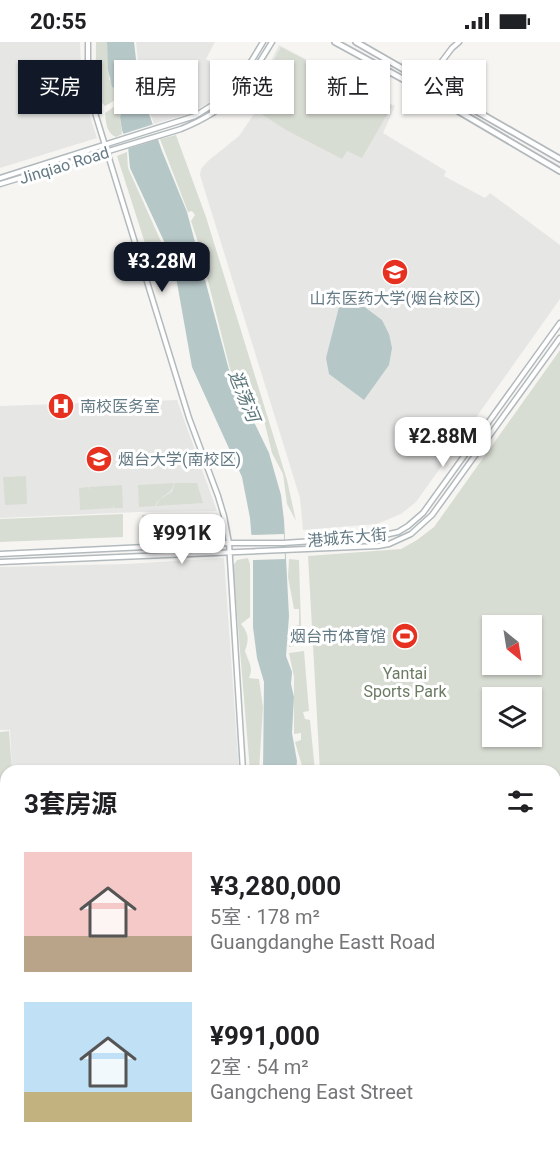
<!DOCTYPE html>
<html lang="zh">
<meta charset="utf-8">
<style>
body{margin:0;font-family:Roboto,"Noto Sans SC",sans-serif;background:#f2f2f2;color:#202124;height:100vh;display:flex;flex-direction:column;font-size:22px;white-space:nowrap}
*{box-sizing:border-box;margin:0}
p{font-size:20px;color:#757577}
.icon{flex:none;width:33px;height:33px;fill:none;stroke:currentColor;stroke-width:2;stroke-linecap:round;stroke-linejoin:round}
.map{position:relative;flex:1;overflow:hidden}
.side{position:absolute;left:0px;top:723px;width:561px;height:386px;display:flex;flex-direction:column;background:#fff;border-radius:18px 18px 0 0;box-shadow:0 2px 4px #0004}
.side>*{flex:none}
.banner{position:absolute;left:18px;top:18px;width:525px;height:54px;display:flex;gap:12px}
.needle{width:39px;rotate:150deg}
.buttons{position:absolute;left:482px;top:573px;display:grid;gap:12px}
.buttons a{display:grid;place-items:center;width:60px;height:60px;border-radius:0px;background:#fff;box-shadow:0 2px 4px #0004;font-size:30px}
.price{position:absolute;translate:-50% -51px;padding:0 14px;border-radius:12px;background:#fff;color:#222;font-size:20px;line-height:39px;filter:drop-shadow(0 2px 3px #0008)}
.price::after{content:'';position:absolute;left:50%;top:36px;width:18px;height:14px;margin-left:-9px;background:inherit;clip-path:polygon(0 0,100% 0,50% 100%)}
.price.active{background:#111827;color:#fff}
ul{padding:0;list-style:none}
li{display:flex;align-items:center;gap:18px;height:150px;padding:0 24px}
li span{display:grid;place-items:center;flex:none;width:168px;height:120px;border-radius:0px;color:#555}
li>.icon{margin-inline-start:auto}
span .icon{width:72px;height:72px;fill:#fffc;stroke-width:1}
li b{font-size:26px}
h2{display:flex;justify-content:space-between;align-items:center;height:72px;padding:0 24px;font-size:26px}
.tag{padding:0 21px;border-radius:0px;background:#fff;box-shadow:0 2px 4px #0004;font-size:21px;line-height:54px}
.tag.active{background:#111827;color:#fff}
.status{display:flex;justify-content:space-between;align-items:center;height:42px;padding:0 30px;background:#fff;direction:ltr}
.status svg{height:16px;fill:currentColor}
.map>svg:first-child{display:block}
.built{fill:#e6e7e5}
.green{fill:#d8ddd3;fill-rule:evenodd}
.water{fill:#b6c7c8}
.pier{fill:#f6f5f2}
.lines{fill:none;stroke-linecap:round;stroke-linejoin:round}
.secondary-casing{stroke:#b3babd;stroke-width:7}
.primary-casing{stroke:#b2b8bb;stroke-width:8}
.secondary{stroke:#fff;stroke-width:4}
.primary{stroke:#fff;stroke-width:4.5}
.labels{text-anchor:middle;stroke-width:6;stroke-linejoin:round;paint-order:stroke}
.street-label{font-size:16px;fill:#647a84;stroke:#fff}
.poi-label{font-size:16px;fill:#647a84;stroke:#fff;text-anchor:start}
.park-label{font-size:16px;fill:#6b7b63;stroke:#fff}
.water-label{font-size:18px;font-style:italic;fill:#5a767a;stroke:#fff}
</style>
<div class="status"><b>20:55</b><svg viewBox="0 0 49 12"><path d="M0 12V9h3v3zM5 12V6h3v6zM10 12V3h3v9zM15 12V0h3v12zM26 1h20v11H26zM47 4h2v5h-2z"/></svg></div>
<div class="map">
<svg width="560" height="1108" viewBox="0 0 560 1108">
<rect width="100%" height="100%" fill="#f6f5f2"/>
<!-- built -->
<path class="built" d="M0 0H80L82 50 97 96 0 126Z
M136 0H215L206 17 235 33 220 52 207 62 188 72 154 82 140 40Z
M279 3 395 64 383 91 446 129 444 134 485 156 490 151 560 203V257L416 460 401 472 377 482 303 488 300 456 200 133 201 127 208 119 239 94 254 72 241 59 270 21Z
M177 358 217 469 139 470 0 476V364Z
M224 516 239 729H12L10 688H0V525L126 522Z"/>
<!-- green -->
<path class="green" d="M96 0H107L109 37 124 53 105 64C94 55 96 15 96 0Z
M281 5 392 64 362 116 347 109 342 117 286 88 249 64Z
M447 33 477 52 479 59 443 39Z
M127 56 120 75 122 92 116 95C106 91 106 80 105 71Z
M176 93 206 175 267 373 287 438 296 479 287 462 283 432 272 411 263 374 255 357 247 362 230 327 199 203 191 179 195 173 192 169 188 170 160 97Z
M127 110 128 126 168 215 151 220 117 114Z
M560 308V808L555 810V729H320L308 514 401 507 417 498 434 485ZM492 584H531V622H492ZM492 656H531V694H492Z
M26 434 27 462 5 463 3 435Z
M174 441C172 453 159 453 155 464L139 465 138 443Z
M175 441H197L203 461 156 464 160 457 172 450Z
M122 443 123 466H114L113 462V466L80 468 79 446 88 445 91 450 89 445Z
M123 472V495L0 500V477Z
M217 472 220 488 218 491 142 495V473Z
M248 516 250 522V575L241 582C249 592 249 597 245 609 248 619 254 625 249 636L259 637 263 665 259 729H250L233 524 237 518Z
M289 517 299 518 301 583 305 603 295 601 294 604 289 605 291 588 294 587 295 584 299 583V567H294L288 535Z
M304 609 309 669 303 670 305 677 310 678 315 729 307 727V729H302V724L295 700 301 698V691L294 692V635L289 611Z
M9 689 12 729H6V929L0 890V690Z
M6 968V1024L0 1025V970Z
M555 1068 560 1072V1108H442L438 1103 555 1102Z"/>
<!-- water -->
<path class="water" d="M107 0H134L139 43 162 109 187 170 229 328 269 411 281 453 284 478 289 574 286 614 292 630 291 642 294 655 292 691 297 719 296 729H263L264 640 257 616 253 585V512L250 476 242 435 192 325 176 235 169 210 130 126 128 104 122 88 120 75 127 56 116 46 112 45 108 28Z
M354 257 382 278 389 292 392 306 389 323 364 358 329 332 326 316 340 261Z
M6 1049V1102H371L375 1108H0V1050Z"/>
<!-- pier -->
<path class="pier" d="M154 82 159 97 127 107 123 92Z
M284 492 285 517 252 518 251 493Z"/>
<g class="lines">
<defs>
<path id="secondary" d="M88 0V38L96 74 189 376 218 454 224 474 229 501 243 729
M421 47 452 6 459 0
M0 136 195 74 227 54 235 46 263 0
M0 142 181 87C234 65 243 47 272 0
M0 512 229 501H283L376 495 398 490 408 484 423 471 560 281
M0 520 378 504 389 502 411 492 432 473 560 296
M0 932 5 963
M555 974 560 969
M555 983 560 979"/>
<path id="primary" d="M335 0 421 47 560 129
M356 0 560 117
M555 1050 560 1054
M555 1060 560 1064"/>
</defs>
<!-- secondary casing -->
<use href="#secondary" class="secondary-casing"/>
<!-- primary casing -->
<use href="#primary" class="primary-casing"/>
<!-- secondary -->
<use href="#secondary" class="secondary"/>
<!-- primary -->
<use href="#primary" class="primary"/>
</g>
<!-- icons -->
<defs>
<symbol id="university-disc" viewBox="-11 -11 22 22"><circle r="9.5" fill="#e73120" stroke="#fff"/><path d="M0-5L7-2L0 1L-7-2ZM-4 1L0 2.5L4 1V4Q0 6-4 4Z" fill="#fff"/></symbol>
<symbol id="hospital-disc" viewBox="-11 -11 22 22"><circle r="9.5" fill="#e73120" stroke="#fff"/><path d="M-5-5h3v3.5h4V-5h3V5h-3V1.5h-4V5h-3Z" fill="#fff"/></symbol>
<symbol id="stadium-disc" viewBox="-11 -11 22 22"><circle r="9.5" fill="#e73120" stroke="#fff"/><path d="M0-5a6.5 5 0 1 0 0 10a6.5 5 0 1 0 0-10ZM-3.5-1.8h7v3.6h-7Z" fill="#fff"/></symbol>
</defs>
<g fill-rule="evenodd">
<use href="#university-disc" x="380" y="215" width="30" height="30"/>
<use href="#hospital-disc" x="46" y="349" width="30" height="30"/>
<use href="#university-disc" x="84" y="402" width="30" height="30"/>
<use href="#stadium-disc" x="390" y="579" width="30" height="30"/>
</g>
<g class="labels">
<!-- street labels -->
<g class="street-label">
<text transform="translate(64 123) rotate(-17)" y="6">Jinqiao Road</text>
<text transform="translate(347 495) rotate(-5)" y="6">港城东大街</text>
</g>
<!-- poi labels -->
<g class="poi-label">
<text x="395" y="262" text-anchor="middle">山东医药大学(烟台校区)</text>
<text x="80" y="370">南校医务室</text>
<text x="118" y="423">烟台大学(南校区)</text>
<text x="386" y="600" text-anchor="end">烟台市体育馆</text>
</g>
<!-- park labels -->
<g class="park-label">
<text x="405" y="637">Yantai<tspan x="405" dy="18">Sports Park</tspan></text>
</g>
<!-- water labels -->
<g class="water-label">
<text transform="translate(244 354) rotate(68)" y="6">逛荡河</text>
</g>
</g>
</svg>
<div class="buttons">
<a><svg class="needle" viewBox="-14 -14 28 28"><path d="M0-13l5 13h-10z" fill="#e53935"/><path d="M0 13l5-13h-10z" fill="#757577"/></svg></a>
<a><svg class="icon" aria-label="layers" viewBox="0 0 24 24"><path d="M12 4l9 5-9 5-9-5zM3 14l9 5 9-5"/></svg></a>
</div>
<b class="price active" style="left:162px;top:251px">¥3.28M</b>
<b class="price" style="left:443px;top:426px">¥2.88M</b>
<b class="price" style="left:182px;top:523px">¥991K</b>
<div class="banner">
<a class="tag active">买房</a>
<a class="tag">租房</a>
<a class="tag">筛选</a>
<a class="tag">新上</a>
<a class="tag">公寓</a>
</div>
<section class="side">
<h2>3套房源<svg class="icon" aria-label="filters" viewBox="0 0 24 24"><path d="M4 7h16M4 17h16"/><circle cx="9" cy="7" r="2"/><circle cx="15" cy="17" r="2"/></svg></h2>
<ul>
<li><span style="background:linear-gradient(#f6c9c9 70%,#b9a48a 0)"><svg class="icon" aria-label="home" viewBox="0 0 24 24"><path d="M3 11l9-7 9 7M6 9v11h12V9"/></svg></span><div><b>¥3,280,000</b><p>5室 · 178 m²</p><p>Guangdanghe Eastt Road</p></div></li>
<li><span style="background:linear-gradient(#bfe0f5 75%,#c2b280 0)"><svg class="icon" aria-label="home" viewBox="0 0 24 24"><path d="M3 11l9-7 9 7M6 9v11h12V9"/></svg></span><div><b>¥991,000</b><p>2室 · 54 m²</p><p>Gangcheng East Street</p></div></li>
</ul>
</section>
</div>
